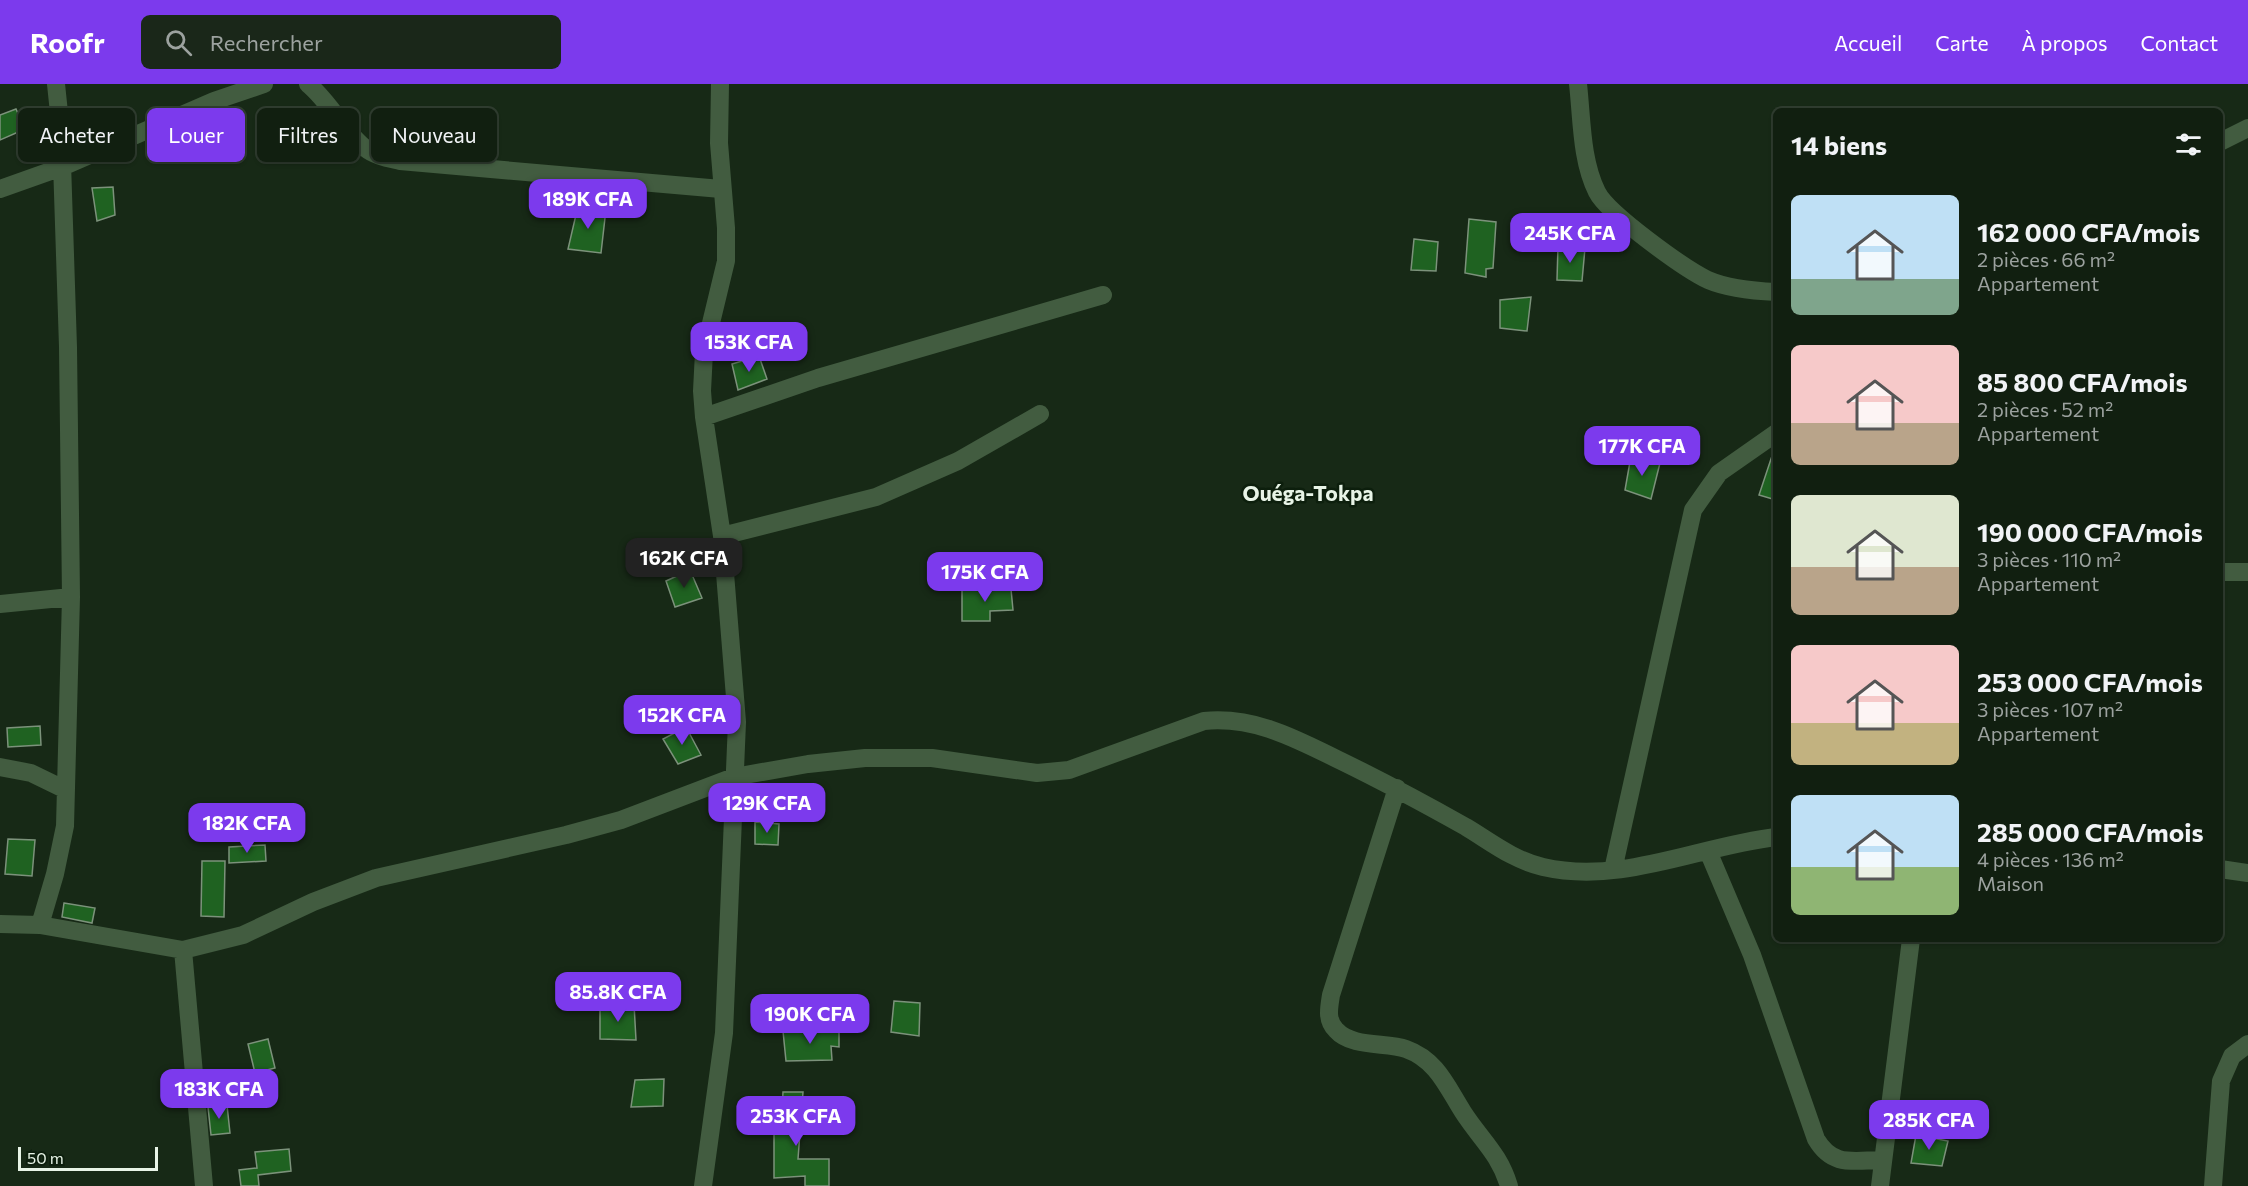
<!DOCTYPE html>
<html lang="fr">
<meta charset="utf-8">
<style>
body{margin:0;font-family:Commissioner,sans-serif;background:#1a2719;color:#f1f3f6;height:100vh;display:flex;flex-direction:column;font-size:22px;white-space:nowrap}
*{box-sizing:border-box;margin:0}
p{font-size:20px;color:#9ca29f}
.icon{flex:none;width:33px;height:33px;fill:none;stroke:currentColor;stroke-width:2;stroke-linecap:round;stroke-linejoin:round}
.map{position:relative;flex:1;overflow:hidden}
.side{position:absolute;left:1773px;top:24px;width:450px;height:834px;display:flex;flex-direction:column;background:#111f10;border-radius:9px;box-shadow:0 2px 4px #0004,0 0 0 2px #303d30}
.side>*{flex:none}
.hud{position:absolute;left:18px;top:24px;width:570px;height:54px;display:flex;gap:12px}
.scale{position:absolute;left:18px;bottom:15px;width:140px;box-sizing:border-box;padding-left:6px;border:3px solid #e8f4e7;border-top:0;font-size:16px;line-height:21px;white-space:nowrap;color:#e8f4e7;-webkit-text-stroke:4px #0d1f0d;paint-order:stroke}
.price{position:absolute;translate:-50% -51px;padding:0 14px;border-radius:12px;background:#7c3aed;color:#fff;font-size:20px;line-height:39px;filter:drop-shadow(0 2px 3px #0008)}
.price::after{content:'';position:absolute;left:50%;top:36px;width:18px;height:14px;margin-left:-9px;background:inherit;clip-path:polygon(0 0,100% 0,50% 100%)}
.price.on{background:#222;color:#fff}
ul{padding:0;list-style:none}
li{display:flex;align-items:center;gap:18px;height:150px;padding:0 18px}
li span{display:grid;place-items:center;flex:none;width:168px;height:120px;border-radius:9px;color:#555}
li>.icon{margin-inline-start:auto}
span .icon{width:72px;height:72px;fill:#fffc;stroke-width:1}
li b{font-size:26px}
h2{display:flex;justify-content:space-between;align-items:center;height:72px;padding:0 18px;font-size:26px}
.tag{padding:0 21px;border-radius:9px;background:#111f10;box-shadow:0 2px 4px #0004,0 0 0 2px #303d30;font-size:21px;line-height:54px}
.tag.on{background:#7c3aed;color:#fff}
header{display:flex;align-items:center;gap:36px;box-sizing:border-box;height:84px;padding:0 30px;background:#7c3aed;color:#fff}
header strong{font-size:28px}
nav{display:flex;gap:33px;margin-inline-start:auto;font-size:21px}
.search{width:420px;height:54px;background:#1a2719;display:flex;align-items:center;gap:15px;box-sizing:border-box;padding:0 21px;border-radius:9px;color:#9ca29f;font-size:22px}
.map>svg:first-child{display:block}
.building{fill:#1f6221;stroke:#7c927b;stroke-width:1.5}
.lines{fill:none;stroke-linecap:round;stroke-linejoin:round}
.minor{stroke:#425c40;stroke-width:18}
.labels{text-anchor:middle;stroke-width:5;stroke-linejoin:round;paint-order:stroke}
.quarter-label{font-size:21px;font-weight:bold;fill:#e8f4e7;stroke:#0d1f0d}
</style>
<header>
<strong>Roofr</strong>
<div class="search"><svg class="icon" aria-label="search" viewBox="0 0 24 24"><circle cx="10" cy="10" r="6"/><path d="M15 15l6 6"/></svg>Rechercher</div>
<nav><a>Accueil</a><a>Carte</a><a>À propos</a><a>Contact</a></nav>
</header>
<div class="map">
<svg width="2248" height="1102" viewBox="0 0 2248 1102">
<rect width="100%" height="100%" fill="#172916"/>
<!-- building -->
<path class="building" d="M16 25 25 45 0 56V31Z
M113 103 115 131 97 137 92 104Z
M578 122 606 125 601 169 568 165Z
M1469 135 1496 138 1493 184 1486 185V193L1465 189Z
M1414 155 1438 158 1436 187 1411 186Z
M1558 162 1585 164 1582 197 1557 196Z
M1531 213 1527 247 1500 244V216Z
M759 272 767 295 738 306 732 280Z
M1773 369H1776V416L1759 411Z
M1631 372 1660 379 1651 415 1625 406Z
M690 486 702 514 675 523 666 497Z
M1011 505 1013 526 990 527V537H962V506Z
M40 642 41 661 8 663 7 644Z
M686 643 701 671 678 680 663 655Z
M755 738 779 740 778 761 755 760Z
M8 755 35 756 32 792 5 790Z
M265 761 266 777 229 779V763Z
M202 777H225L224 833 201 832Z
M64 819 95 824 92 839 62 833Z
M894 917 920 919 919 952 891 948Z
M634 920 636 956 600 955V925Z
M783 947H839V963L831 962 832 976 786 977Z
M268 955 275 984 255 989 248 960Z
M664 995 663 1022 631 1023 635 996Z
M783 1008H803L798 1075H829V1102H805V1092L774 1094V1048H781Z
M227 1021 230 1049 211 1051 208 1023Z
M1916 1051 1948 1057 1942 1082 1911 1079Z
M289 1065 291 1087 258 1091 259 1102H241L239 1086 257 1084 255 1068Z"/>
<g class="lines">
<!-- minor -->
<path class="minor" d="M308 0C330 18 344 48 365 64 375 72 387 74 400 77L721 105
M1578 0C1582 35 1581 76 1597 108 1608 130 1685 185 1708 196 1729 205 1754 207 1776 208
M2220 58 2248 44
M0 105 62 83 214 17 264 0
M704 333 818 294 1103 211
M722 452 876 413 958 377 1040 330
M2220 488H2248
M0 520 71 513
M0 683 31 689 66 706
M1397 704 1331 911C1329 924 1326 936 1336 946 1352 964 1386 958 1406 965 1437 976 1447 1003 1463 1028 1481 1056 1499 1069 1509 1102
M1708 767 1752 871 1816 1055C1833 1084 1854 1076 1883 1076
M2220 785 2248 789
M1613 786 1693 426 1719 389 1776 349
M0 840 40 841 183 866 243 851 313 818 376 794 566 751 621 736 734 693 808 680 865 674H932L1037 689 1069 686 1204 637C1255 632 1296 655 1341 677 1384 698 1425 720 1466 743 1491 758 1513 776 1543 783 1622 801 1699 762 1776 753
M40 841 55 790 65 742 71 513 68 263 61 48 56 0
M183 866 204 1102
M703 1102 724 949 737 638 722 452 704 333 702 307 704 268 726 177V144L719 59 720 0
M1880 1102 1911 855
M2213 1102 2221 997 2232 972 2248 960"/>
</g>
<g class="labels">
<!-- quarter labels -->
<g class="quarter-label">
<text x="1308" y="417">Ouéga-Tokpa</text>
</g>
</g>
</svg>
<div class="scale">50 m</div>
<b class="price" style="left:588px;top:146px">189K CFA</b>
<b class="price" style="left:1570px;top:180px">245K CFA</b>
<b class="price" style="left:749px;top:289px">153K CFA</b>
<b class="price" style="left:1642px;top:393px">177K CFA</b>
<b class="price on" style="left:684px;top:505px">162K CFA</b>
<b class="price" style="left:985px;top:519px">175K CFA</b>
<b class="price" style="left:682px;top:662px">152K CFA</b>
<b class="price" style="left:767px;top:750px">129K CFA</b>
<b class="price" style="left:247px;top:770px">182K CFA</b>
<b class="price" style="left:618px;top:939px">85.8K CFA</b>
<b class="price" style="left:810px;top:961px">190K CFA</b>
<b class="price" style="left:219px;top:1036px">183K CFA</b>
<b class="price" style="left:796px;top:1063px">253K CFA</b>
<b class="price" style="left:1929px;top:1067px">285K CFA</b>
<div class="hud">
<a class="tag">Acheter</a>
<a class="tag on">Louer</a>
<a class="tag">Filtres</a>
<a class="tag">Nouveau</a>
</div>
<section class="side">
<h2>14 biens<svg class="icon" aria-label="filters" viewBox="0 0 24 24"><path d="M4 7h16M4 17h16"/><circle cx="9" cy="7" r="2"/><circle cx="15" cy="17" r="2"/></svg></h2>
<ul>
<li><span style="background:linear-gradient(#bfe0f5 70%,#7fa58c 0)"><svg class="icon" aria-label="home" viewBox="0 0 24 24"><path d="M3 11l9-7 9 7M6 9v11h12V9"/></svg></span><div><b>162 000 CFA/mois</b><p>2 pièces · 66 m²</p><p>Appartement</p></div></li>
<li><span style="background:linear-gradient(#f6c9c9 65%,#b9a48a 0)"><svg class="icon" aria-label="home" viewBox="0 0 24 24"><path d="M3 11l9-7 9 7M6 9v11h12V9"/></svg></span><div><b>85 800 CFA/mois</b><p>2 pièces · 52 m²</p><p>Appartement</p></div></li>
<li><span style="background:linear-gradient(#dfe7d0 60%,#b9a48a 0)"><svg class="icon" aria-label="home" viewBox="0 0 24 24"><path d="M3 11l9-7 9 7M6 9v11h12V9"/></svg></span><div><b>190 000 CFA/mois</b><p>3 pièces · 110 m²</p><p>Appartement</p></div></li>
<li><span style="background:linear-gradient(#f6c9c9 65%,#c2b280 0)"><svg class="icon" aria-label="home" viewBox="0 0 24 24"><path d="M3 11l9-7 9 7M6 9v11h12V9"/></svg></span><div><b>253 000 CFA/mois</b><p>3 pièces · 107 m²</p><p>Appartement</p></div></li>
<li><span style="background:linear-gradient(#bfe0f5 60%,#8fb573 0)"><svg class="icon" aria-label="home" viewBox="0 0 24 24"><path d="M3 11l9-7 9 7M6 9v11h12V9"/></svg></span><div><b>285 000 CFA/mois</b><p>4 pièces · 136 m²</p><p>Maison</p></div></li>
</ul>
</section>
</div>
